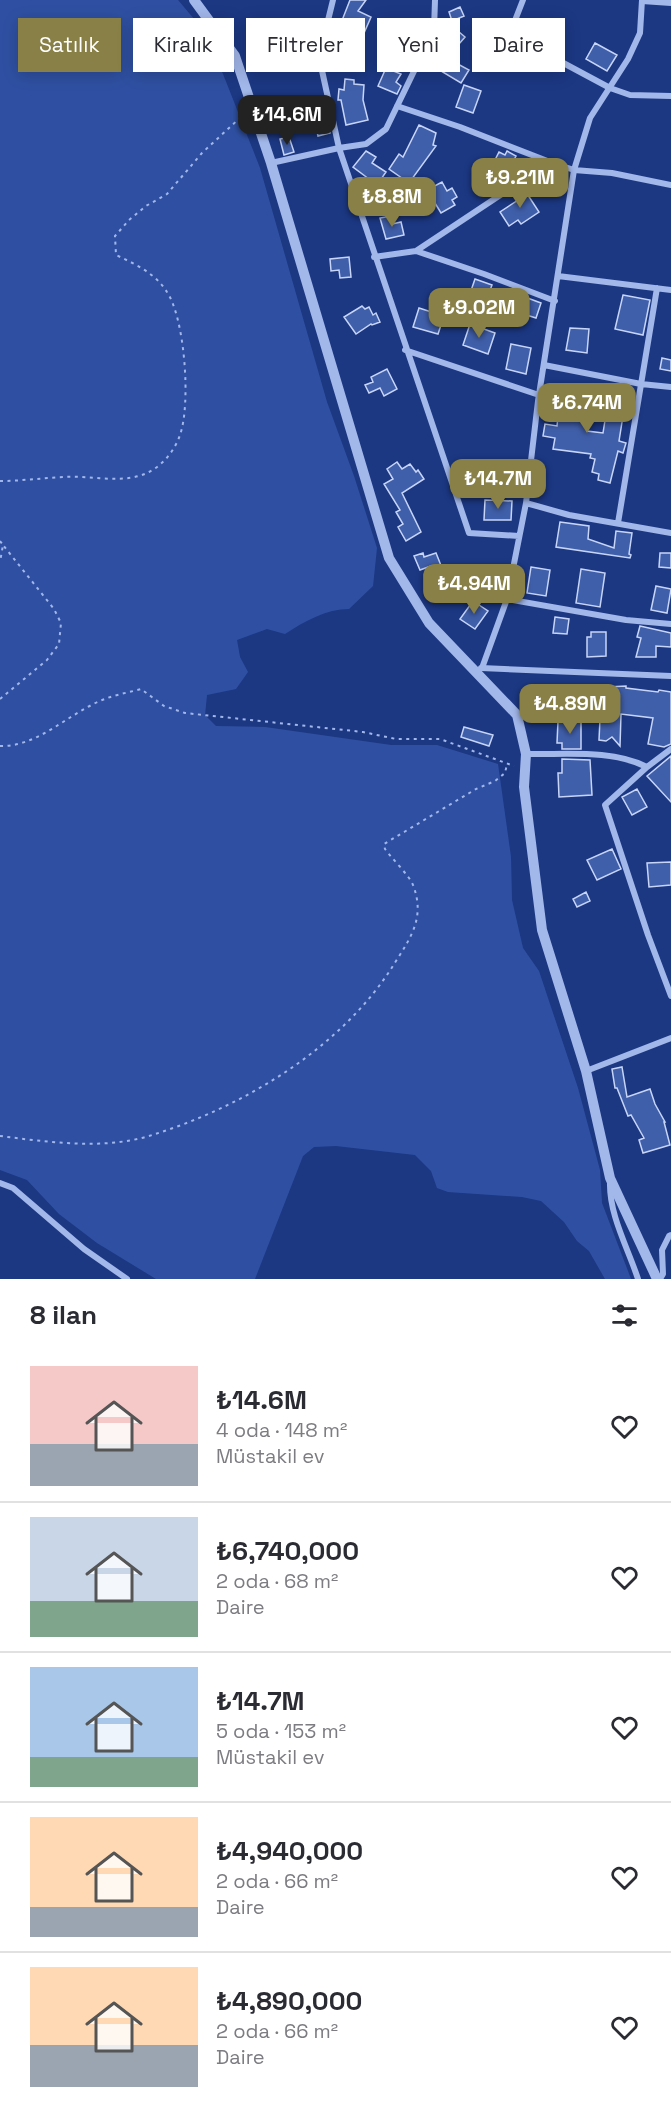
<!DOCTYPE html>
<html lang="tr">
<meta charset="utf-8">
<style>
body{margin:0;font-family:"Space Grotesk",sans-serif;background:#f2f2f3;color:#2b2b33;height:100vh;display:flex;flex-direction:column;font-size:22px;white-space:nowrap}
*{box-sizing:border-box;margin:0}
p{font-size:20px;color:#7c7c81}
.icon{flex:none;width:33px;height:33px;fill:none;stroke:currentColor;stroke-width:2;stroke-linecap:round;stroke-linejoin:round}
.map{position:relative;height:1279px;overflow:hidden}
.side{display:flex;flex-direction:column;background:#fff;flex:1}
.side>*{flex:none}
.banner{position:absolute;left:18px;top:18px;width:636px;height:54px;display:flex;gap:12px}
.price{position:absolute;translate:-50% -51px;padding:0 14px;border-radius:12px;background:#898047;color:#fff;font-size:20px;line-height:39px;filter:drop-shadow(0 2px 3px #0008)}
.price::after{content:'';position:absolute;left:50%;top:36px;width:18px;height:14px;margin-left:-9px;background:inherit;clip-path:polygon(0 0,100% 0,50% 100%)}
.price.current{background:#222;color:#fff}
ul{padding:0;list-style:none}
li{display:flex;align-items:center;gap:18px;height:150px;padding:0 30px}
li+li{border-top:2px solid #e1e1e2}
li span{display:grid;place-items:center;flex:none;width:168px;height:120px;border-radius:0px;color:#555}
li>.icon{margin-inline-start:auto}
span .icon{width:72px;height:72px;fill:#fffc;stroke-width:1}
li b{font-size:26px}
h2{display:flex;justify-content:space-between;align-items:center;height:72px;padding:0 30px;font-size:26px}
.chip{padding:0 21px;border-radius:0px;background:#fff;box-shadow:0 3px 15px #0003;font-size:21px;line-height:54px}
.chip.current{background:#898047;color:#fff}
.map>svg:first-child{display:block}
.green{fill:#2f50a2}
.building{fill:#405faa;stroke:#c7d5f8;stroke-width:1.5}
.lines{fill:none;stroke-linecap:round;stroke-linejoin:round}
.path{stroke:#a2b7ea;stroke-width:2;stroke-dasharray:3 4.5;stroke-linecap:butt}
.minor{stroke:#a2b7ea;stroke-width:6}
.tertiary{stroke:#a2b7ea;stroke-width:10}
</style>
<div class="map">
<svg width="671" height="1279" viewBox="0 0 671 1279">
<rect width="100%" height="100%" fill="#1c3883"/>
<!-- green -->
<path class="green" d="M0 0H178L200 26 223 74 260 168 327 402 354 476 377 548 373 586 349 609C326 609 305 621 285 634L267 629 237 640 240 657 248 672 236 689 207 695 205 715 216 726 265 727 391 745H437L498 764 511 857 512 900 523 948 539 971 578 1088 600 1170 602 1203 631 1279H605L589 1251 577 1241 564 1222 541 1201 522 1197 448 1192 437 1188 431 1171 415 1155 336 1146 314 1147 303 1156 255 1279H156L97 1243 59 1214 27 1180 0 1170Z"/>
<!-- building -->
<path class="building" d="M350 0H366L358 11 371 17 364 33 341 23Z
M460 7 464 16 452 21 449 12Z
M389 22 424 34 412 54 380 40Z
M267 26 291 28 287 51 264 48Z
M452 26 465 37 452 52 439 41Z
M595 43 617 55 607 71 586 59Z
M443 56 469 70 461 83 436 68Z
M386 68 401 74 396 82 401 86 397 94 378 86Z
M345 79 354 80V84L364 85 363 100 368 120 346 125 341 100H338L339 89 344 90Z
M464 85 481 91 473 113 456 107Z
M321 112 324 125 328 124 330 133 318 136 313 114Z
M419 125 436 133 433 145 436 146 409 183 389 169 399 154 403 157Z
M289 137 294 152 284 155 280 139Z
M366 151 376 157 372 163 386 172 377 185 353 167Z
M507 151 516 156 508 171 493 164 499 152 505 155Z
M442 182 447 191 452 188 457 197 452 200 455 205 441 213 427 190Z
M524 189 539 212 521 224 518 220 509 226 500 212 518 200 515 195Z
M391 216 392 224 401 222 404 235 386 239 380 218Z
M349 257 351 277 340 278 339 270 331 271 330 259Z
M475 279 492 285 481 315 472 312 474 308 466 305Z
M623 295 650 300 643 335 615 329Z
M522 296 541 303 536 318 517 312Z
M362 306 365 309 369 307 373 315 376 313 380 322 372 325 371 324 356 334 344 317Z
M419 308 444 316 438 334 413 327Z
M470 324 495 333 488 354 463 345Z
M570 328 589 329 587 353 566 350Z
M511 344 531 348 526 374 506 369Z
M662 358 671 360V371L660 369Z
M387 369 397 389 384 396 380 388 369 393 365 385 373 382 371 377Z
M573 384 591 385 587 431 603 433 606 414 623 416 619 441 626 443 623 453 618 451 610 483 598 480 599 474 592 472 595 459 590 458 591 454 553 449 555 438 543 436 545 424 557 426 559 407 571 408Z
M397 462 402 469 410 464 416 472 418 470 424 479 402 493 421 532 406 541 398 527 403 524 396 512 400 510 384 484 393 479 387 469Z
M485 500 512 501 511 520H484Z
M560 522 589 526 588 539 614 548 616 531 632 533 629 554 631 555 630 558 556 547Z
M423 553 424 557 436 553 442 568 433 571 431 566 420 570 414 556Z
M660 553H671V568L659 567Z
M531 567 550 570 546 596 527 593Z
M581 569 605 573 600 607 576 603Z
M656 586 671 589 667 613 651 610Z
M473 601 488 611 475 629 460 619Z
M555 617 569 619 567 634 553 633Z
M640 626 671 633V647L656 646V657H636L641 638 637 637Z
M591 632H606V656L587 657V637H591Z
M626 686V688L658 692 659 690 671 692V744L664 747 648 744 653 718 621 714 620 746 612 737 606 741 599 740 600 719 609 720 607 687Z
M534 688 540 698 528 705 522 695Z
M558 721H581V749H562V743H557Z
M464 727 493 735 489 746 461 737Z
M671 756V802L647 776Z
M562 759 590 760 592 795 559 797 558 773H562Z
M637 789 647 807 632 815 622 797Z
M612 849 621 869 597 880 587 860Z
M671 862V885L649 887 647 863Z
M586 892 590 901 577 907 573 899Z
M622 1067 627 1097 650 1089 655 1104 665 1122H664L670 1145 643 1153 639 1140 644 1138 631 1115 628 1116 617 1088H615L612 1069Z"/>
<g class="lines">
<!-- path -->
<path class="path" d="M0 481C21 481 42 478 64 477 91 475 124 485 149 472 163 465 175 450 180 435 191 404 185 319 167 292 155 273 135 264 116 255L115 236 129 220 146 206 167 194 202 153 243 115
M0 541 3 545 0 562
M0 699 47 660 59 644 61 623 54 609 3 545
M0 746C37 747 67 715 100 701 113 695 127 693 141 689L164 706 185 713 363 732 396 739H440L514 766
M0 1136C48 1142 102 1150 149 1136 244 1107 344 1047 396 961 412 936 425 916 413 885 409 875 392 859 385 849L384 844 476 789 495 781 505 773 507 764"/>
<!-- minor -->
<path class="minor" d="M333 0 319 57 339 148 366 144 386 129 434 30 435 0
M523 0 514 23 516 34 526 43 610 88 630 95 671 96
M642 1 671 3
M397 106 460 127 550 162
M271 163 339 148 469 533 519 536
M416 251 484 274 555 301
M374 257 416 251 550 162 574 170 612 173 671 185
M558 276 671 290
M405 350 539 395
M544 365 641 384 671 387
M526 503 569 515 671 533
M618 523 657 288
M507 599 626 620 671 624
M481 668 671 676
M482 668 507 599 526 503 538 401 574 170 590 118 628 59 640 33 642 0
M671 749 647 767 605 805 648 935 671 996
M526 754C565 755 611 749 647 767
M586 1071 671 1038
M610 1182C609 1215 628 1248 638 1279
M0 1183 13 1188 84 1249 127 1279
M660 1279 663 1274 662 1250 669 1236 671 1235"/>
<!-- tertiary -->
<path class="tertiary" d="M194 0 235 56 271 163 389 558 429 623 517 715 526 754 524 787 542 930 586 1071 610 1178 657 1279"/>
</g>
</svg>
<b class="price current" style="left:287px;top:146px">₺14.6M</b>
<b class="price" style="left:520px;top:209px">₺9.21M</b>
<b class="price" style="left:392px;top:228px">₺8.8M</b>
<b class="price" style="left:479px;top:339px">₺9.02M</b>
<b class="price" style="left:587px;top:434px">₺6.74M</b>
<b class="price" style="left:498px;top:510px">₺14.7M</b>
<b class="price" style="left:474px;top:615px">₺4.94M</b>
<b class="price" style="left:570px;top:735px">₺4.89M</b>
<div class="banner">
<a class="chip current">Satılık</a>
<a class="chip">Kiralık</a>
<a class="chip">Filtreler</a>
<a class="chip">Yeni</a>
<a class="chip">Daire</a>
</div>
</div>
<section class="side">
<h2>8 ilan<svg class="icon" aria-label="filters" viewBox="0 0 24 24"><path d="M4 7h16M4 17h16"/><circle cx="9" cy="7" r="2"/><circle cx="15" cy="17" r="2"/></svg></h2>
<ul>
<li><span style="background:linear-gradient(#f6c9c9 65%,#9aa5b1 0)"><svg class="icon" aria-label="home" viewBox="0 0 24 24"><path d="M3 11l9-7 9 7M6 9v11h12V9"/></svg></span><div><b>₺14.6M</b><p>4 oda · 148 m²</p><p>Müstakil ev</p></div><svg class="icon" aria-label="heart" viewBox="0 0 24 24"><path d="M12 20l-8-8c-3-5 5-10 8-4 3-6 11-1 8 4z"/></svg></li>
<li><span style="background:linear-gradient(#c9d6e8 70%,#7fa58c 0)"><svg class="icon" aria-label="home" viewBox="0 0 24 24"><path d="M3 11l9-7 9 7M6 9v11h12V9"/></svg></span><div><b>₺6,740,000</b><p>2 oda · 68 m²</p><p>Daire</p></div><svg class="icon" aria-label="heart" viewBox="0 0 24 24"><path d="M12 20l-8-8c-3-5 5-10 8-4 3-6 11-1 8 4z"/></svg></li>
<li><span style="background:linear-gradient(#a9c7e8 75%,#7fa58c 0)"><svg class="icon" aria-label="home" viewBox="0 0 24 24"><path d="M3 11l9-7 9 7M6 9v11h12V9"/></svg></span><div><b>₺14.7M</b><p>5 oda · 153 m²</p><p>Müstakil ev</p></div><svg class="icon" aria-label="heart" viewBox="0 0 24 24"><path d="M12 20l-8-8c-3-5 5-10 8-4 3-6 11-1 8 4z"/></svg></li>
<li><span style="background:linear-gradient(#ffd9b3 75%,#9aa5b1 0)"><svg class="icon" aria-label="home" viewBox="0 0 24 24"><path d="M3 11l9-7 9 7M6 9v11h12V9"/></svg></span><div><b>₺4,940,000</b><p>2 oda · 66 m²</p><p>Daire</p></div><svg class="icon" aria-label="heart" viewBox="0 0 24 24"><path d="M12 20l-8-8c-3-5 5-10 8-4 3-6 11-1 8 4z"/></svg></li>
<li><span style="background:linear-gradient(#ffd9b3 65%,#9aa5b1 0)"><svg class="icon" aria-label="home" viewBox="0 0 24 24"><path d="M3 11l9-7 9 7M6 9v11h12V9"/></svg></span><div><b>₺4,890,000</b><p>2 oda · 66 m²</p><p>Daire</p></div><svg class="icon" aria-label="heart" viewBox="0 0 24 24"><path d="M12 20l-8-8c-3-5 5-10 8-4 3-6 11-1 8 4z"/></svg></li>
</ul>
</section>
